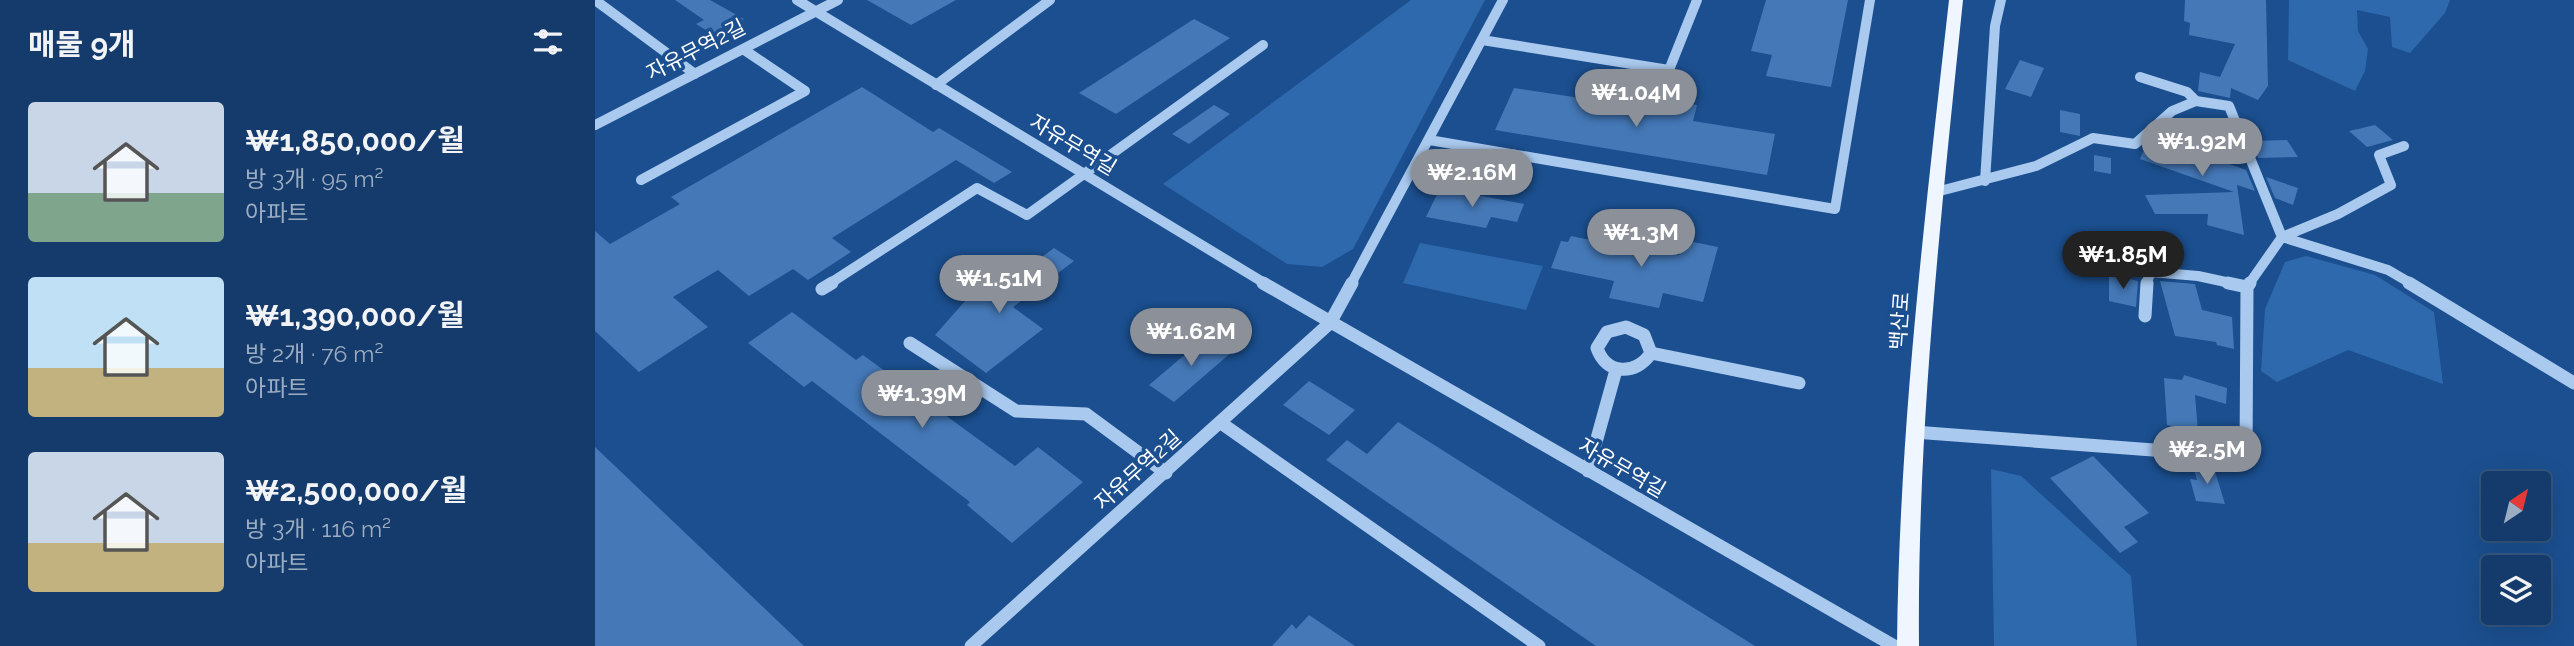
<!DOCTYPE html>
<html lang="ko">
<meta charset="utf-8">
<style>
body{margin:0;font-family:Raleway,"Noto Sans KR",sans-serif;background:#214673;color:#f1f3f6;height:100vh;display:flex;flex-direction:column;font-size:26px;white-space:nowrap}
*{box-sizing:border-box;margin:0}
p{font-size:23px;color:#9dadc1}
.icon{flex:none;width:38px;height:38px;fill:none;stroke:currentColor;stroke-width:2;stroke-linecap:round;stroke-linejoin:round}
.map{position:relative;flex:1;overflow:hidden}
.details{display:flex;flex-direction:column;background:#143b6b;width:595px}
.details>*{flex:none}
.needle{width:46px;rotate:35deg}
.controls{position:absolute;left:1886px;top:471px;display:grid;gap:14px}
.controls a{display:grid;place-items:center;width:70px;height:70px;border-radius:7px;background:#143b6b;box-shadow:0 7px 28px #0002,0 0 0 2px #33557e;font-size:35px}
.price{position:absolute;translate:-50% -60px;padding:0 16px;border-radius:24px;background:#8c9099;color:#fff;font-size:23px;line-height:46px;filter:drop-shadow(0 2px 4px #0008)}
.price::after{content:'';position:absolute;left:50%;top:42px;width:21px;height:16px;margin-left:-10px;background:inherit;clip-path:polygon(0 0,100% 0,50% 100%)}
.price.on{background:#222;color:#fff}
ul{padding:0;list-style:none}
li{display:flex;align-items:center;gap:21px;height:175px;padding:0 28px}
li span{display:grid;place-items:center;flex:none;width:196px;height:140px;border-radius:7px;color:#555}
li>.icon{margin-inline-start:auto}
span .icon{width:84px;height:84px;fill:#fffc;stroke-width:1}
li b{font-size:30px}
h2{display:flex;justify-content:space-between;align-items:center;height:84px;padding:0 28px;font-size:30px}
main{display:flex;flex:1;min-height:0}
.map>svg:first-child{display:block}
.green{fill:#2e69ad}
.building{fill:#4478b7}
.lines{fill:none;stroke-linecap:round;stroke-linejoin:round}
.minor-far1{stroke:#a9c9ee;stroke-width:10}
.minor{stroke:#a9c9ee;stroke-width:13}
.major{fill:#f0f6ff;fill-rule:evenodd}
.labels{text-anchor:middle;stroke-width:7;stroke-linejoin:round;paint-order:stroke}
.street-label{font-size:21px;fill:#fff;stroke:#1b4f8f}
</style>
<main>
<section class="details">
<h2>매물 9개<svg class="icon" aria-label="filters" viewBox="0 0 24 24"><path d="M4 7h16M4 17h16"/><circle cx="9" cy="7" r="2"/><circle cx="15" cy="17" r="2"/></svg></h2>
<ul>
<li><span style="background:linear-gradient(#c9d6e8 65%,#7fa58c 0)"><svg class="icon" aria-label="home" viewBox="0 0 24 24"><path d="M3 11l9-7 9 7M6 9v11h12V9"/></svg></span><div><b>₩1,850,000/월</b><p>방 3개 · 95 m²</p><p>아파트</p></div></li>
<li><span style="background:linear-gradient(#bfe0f5 65%,#c2b280 0)"><svg class="icon" aria-label="home" viewBox="0 0 24 24"><path d="M3 11l9-7 9 7M6 9v11h12V9"/></svg></span><div><b>₩1,390,000/월</b><p>방 2개 · 76 m²</p><p>아파트</p></div></li>
<li><span style="background:linear-gradient(#c9d6e8 65%,#c2b280 0)"><svg class="icon" aria-label="home" viewBox="0 0 24 24"><path d="M3 11l9-7 9 7M6 9v11h12V9"/></svg></span><div><b>₩2,500,000/월</b><p>방 3개 · 116 m²</p><p>아파트</p></div></li>
</ul>
</section>
<div class="map">
<svg width="1979" height="646" viewBox="0 0 1979 646">
<rect width="100%" height="100%" fill="#1b4f8f"/>
<!-- green -->
<path class="green" d="M816 0H890L758 249 727 267 692 264 568 184Z
M1694 0H1855L1850 13 1815 53 1797 47 1795 17 1762 10 1763 31 1773 49 1770 71 1760 91 1693 60Z
M825 243 948 266 931 310 808 283Z
M1711 256 1780 275 1839 312 1848 384 1753 350 1682 382 1666 371 1670 309 1690 262Z
M1396 469 1426 476 1536 576 1542 646H1399Z"/>
<!-- building -->
<path class="building" d="M80 0H115L149 19 119 35 101 24 109 20Z
M272 0H361L316 25Z
M1171 0H1253L1236 87 1171 76 1177 55 1156 51Z
M1590 0H1671L1673 86 1663 100 1636 88 1635 98 1603 91 1605 72 1625 77 1640 44 1594 35 1595 23 1589 21Z
M599 19 635 38 521 114 484 93Z
M1425 60 1449 68 1436 97 1410 89Z
M267 87 338 132 344 128 417 172 399 183 361 160 237 238 256 252 213 280 198 269 154 296 123 270 78 297 113 327 44 372 0 331V231L15 244 85 204 76 197Z
M996 87 1028 92 1025 101 1075 109 1077 101 1102 105 1098 121 1180 134 1172 175 900 130 919 88 992 99Z
M619 105 635 114 594 144 577 134Z
M1465 110 1485 114V136L1465 132Z
M1780 125 1798 140 1772 147 1754 131Z
M1585 129 1626 130 1632 141H1640L1647 158H1618L1651 170 1660 191 1642 185 1649 235 1612 225 1613 214H1560L1550 195 1639 192 1545 159 1551 145 1557 139 1596 153Z
M1692 140 1703 157 1663 158 1657 141Z
M1499 155 1516 158V174L1499 171Z
M1671 177 1703 188 1698 205 1680 198Z
M845 188 929 204 922 222 896 217 891 228 831 217Z
M976 236 1059 253 1060 251 1084 255 1088 240 1123 247 1108 302 1068 293 1064 308 1014 298 1019 281 956 268 966 241 973 242Z
M459 248 479 261 418 307 448 329 391 373 340 335 394 274 409 285Z
M1514 274 1543 281 1541 307 1514 301Z
M1565 281 1600 284 1607 310 1637 317 1639 349 1622 345 1621 342 1580 336Z
M197 312 261 360 268 355 420 466 443 447 488 482 417 543 372 505 375 502 217 381 209 387 153 343Z
M613 335 638 351 579 402 554 385Z
M1589 375 1632 388 1631 404 1600 395 1603 432 1572 425 1569 378 1587 380Z
M714 381 760 410 734 435 688 405Z
M803 422 964 524 1160 646H1001L731 460 752 440 772 454Z
M0 447 209 646H0Z
M1498 456 1554 513 1529 527 1543 542 1525 553 1455 478Z
M1598 466 1619 468 1630 504 1601 501 1595 479 1602 480Z
M714 615 760 646H677L697 624 701 629Z"/>
<g class="lines">
<!-- minor-far1 -->
<path class="minor-far1" d="M0 0 100 74
M202 0 671 284
M887 40 1074 70 1102 0
M1545 77 1592 92 1601 101
M341 85 455 0
M0 125 243 0
M834 140 1240 209 1275 0
M46 180 210 91 148 49
M1390 181 1400 26 1406 0
M1341 192 1441 166 1498 138 1540 144 1577 111 1601 101 1634 106 1687 237 1793 270 1817 284
M234 284 382 188 432 215 668 45
M756 284 908 0
M1551 284 1556 272 1603 276 1640 284
M1654 284 1687 237 1743 214 1796 185 1784 155 1809 146"/>
<!-- minor -->
<path class="minor" d="M668 283 1299 646
M1633 283 1652 287
M1814 283 1979 383
M227 289 237 283
M1550 316 1552 283
M1031 327 1049 335 1056 353C1041 376 1011 375 1002 348L1012 332Z
M315 343 421 411 491 414 571 473
M1056 353 1204 383
M626 423 944 646
M1319 432 1651 457 1652 287 1655 283
M993 471 1021 370
M376 646 735 323 757 283"/>
<!-- major -->
<path class="major" d="M1354 0H1368C1346 215 1322 429 1324 646H1302C1304 429 1330 215 1354 0Z"/>
</g>
<g class="labels">
<!-- street labels -->
<g class="street-label">
<text transform="translate(101 50) rotate(-27)" y="7">자유무역2길</text>
<text transform="translate(478 145) rotate(31)" y="7">자유무역길</text>
<text transform="translate(1305 321) rotate(-86)" y="7">백산로</text>
<text transform="translate(1027 468) rotate(30)" y="7">자유무역길</text>
<text transform="translate(543 470) rotate(-42)" y="7">자유무역2길</text>
</g>
</g>
</svg>
<div class="controls">
<a><svg class="needle" viewBox="-14 -14 28 28"><path d="M0-13l5 13h-10z" fill="#e53935"/><path d="M0 13l5-13h-10z" fill="#9dadc1"/></svg></a>
<a><svg class="icon" aria-label="layers" viewBox="0 0 24 24"><path d="M12 4l9 5-9 5-9-5zM3 14l9 5 9-5"/></svg></a>
</div>
<b class="price" style="left:1041px;top:129px">₩1.04M</b>
<b class="price" style="left:1607px;top:178px">₩1.92M</b>
<b class="price" style="left:877px;top:209px">₩2.16M</b>
<b class="price" style="left:1046px;top:269px">₩1.3M</b>
<b class="price on" style="left:1528px;top:291px">₩1.85M</b>
<b class="price" style="left:404px;top:315px">₩1.51M</b>
<b class="price" style="left:596px;top:368px">₩1.62M</b>
<b class="price" style="left:327px;top:430px">₩1.39M</b>
<b class="price" style="left:1612px;top:486px">₩2.5M</b>
</div>
</main>
